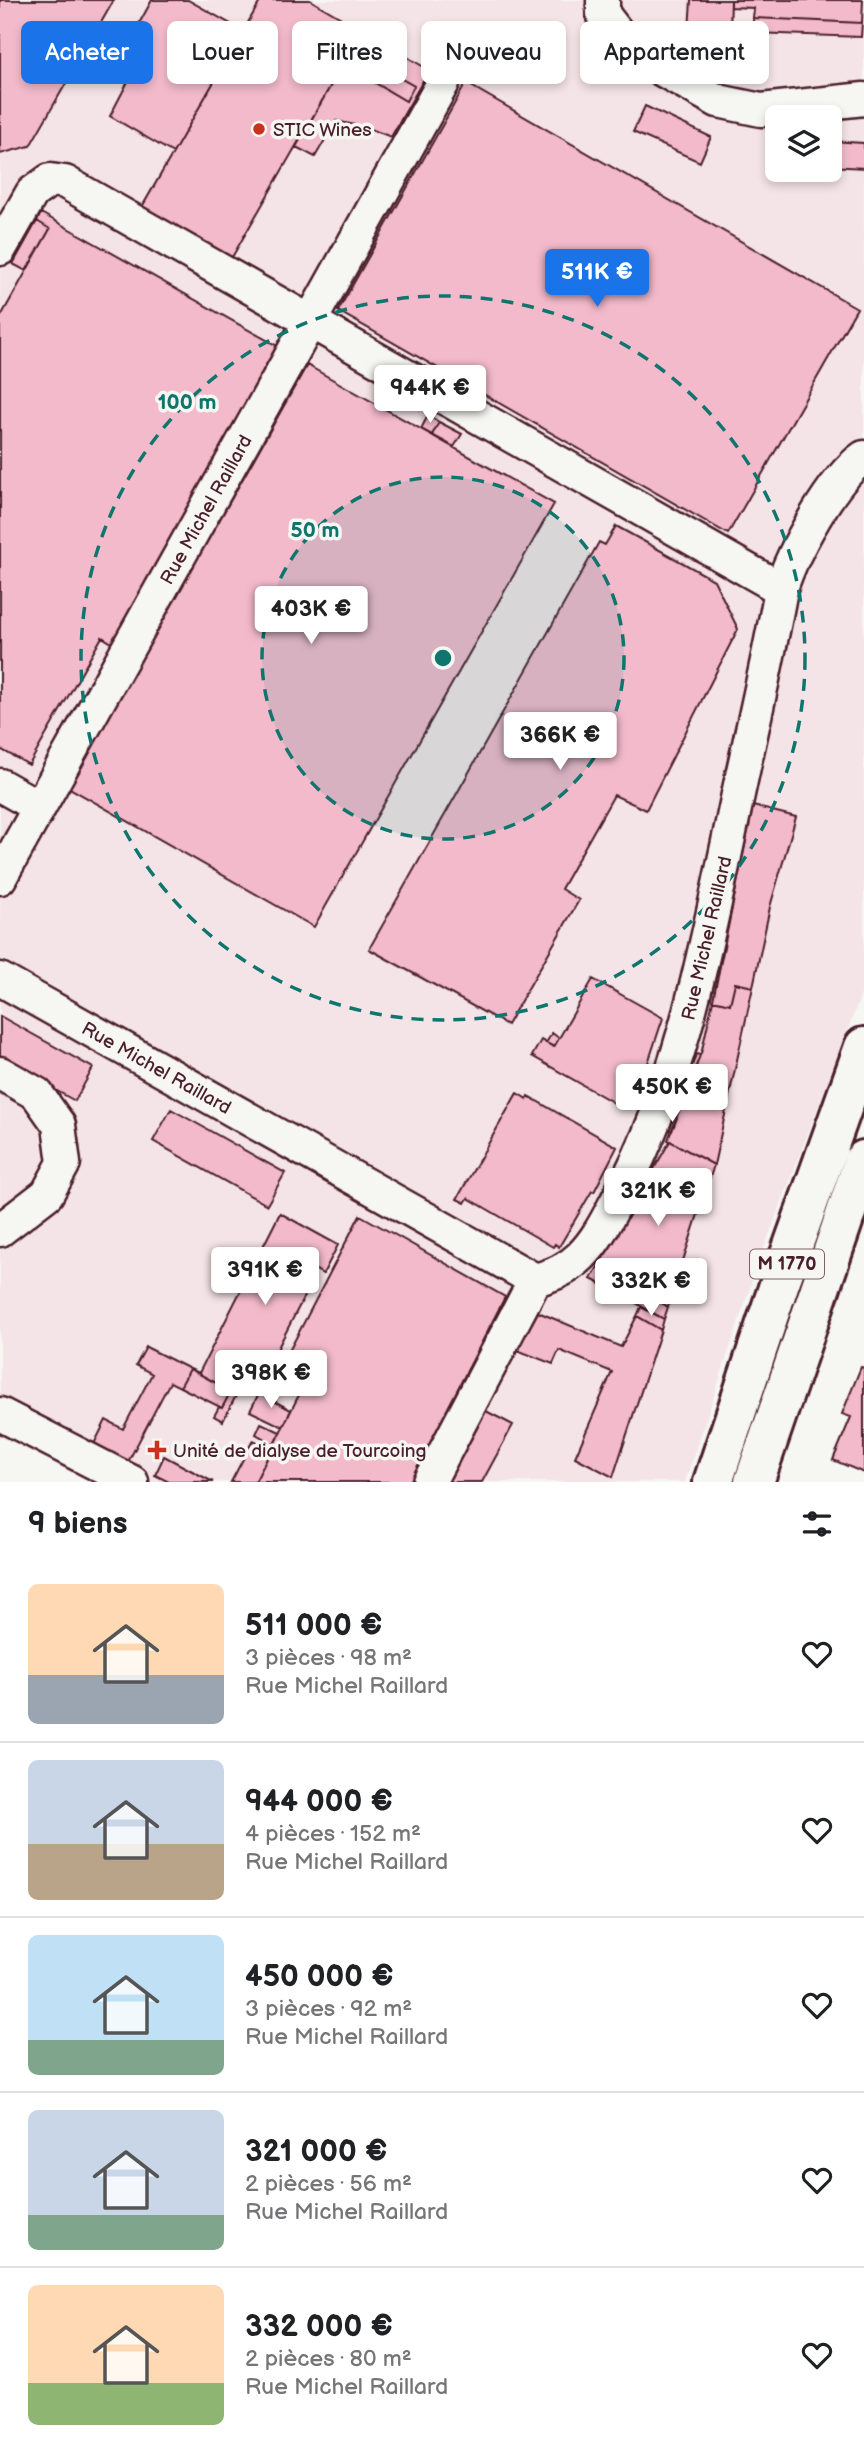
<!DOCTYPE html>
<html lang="fr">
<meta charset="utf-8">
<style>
body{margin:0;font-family:"Balsamiq Sans",sans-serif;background:#f6f6f6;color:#202124;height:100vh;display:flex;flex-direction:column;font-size:26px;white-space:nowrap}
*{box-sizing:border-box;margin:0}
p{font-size:23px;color:#757577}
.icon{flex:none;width:38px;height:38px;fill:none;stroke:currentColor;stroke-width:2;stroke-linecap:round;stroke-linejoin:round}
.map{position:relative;height:1482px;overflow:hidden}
.details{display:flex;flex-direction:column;background:#fff;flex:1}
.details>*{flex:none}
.hud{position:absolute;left:21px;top:21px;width:822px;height:63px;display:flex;gap:14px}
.tools{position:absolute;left:765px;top:105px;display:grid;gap:14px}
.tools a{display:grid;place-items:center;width:77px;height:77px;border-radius:10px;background:#fff;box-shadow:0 4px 10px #0003;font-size:35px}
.price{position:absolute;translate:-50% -60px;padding:0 16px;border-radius:7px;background:#fff;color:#222;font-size:23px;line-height:46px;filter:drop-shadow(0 2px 4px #0008)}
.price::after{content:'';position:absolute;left:50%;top:42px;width:21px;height:16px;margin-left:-10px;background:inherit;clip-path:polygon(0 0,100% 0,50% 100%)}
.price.current{background:#1a73e8;color:#fff}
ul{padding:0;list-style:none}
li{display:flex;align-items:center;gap:21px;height:175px;padding:0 28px}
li+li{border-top:2px solid #e0e0e0}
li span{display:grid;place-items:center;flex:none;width:196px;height:140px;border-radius:10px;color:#555}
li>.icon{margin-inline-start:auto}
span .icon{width:84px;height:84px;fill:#fffc;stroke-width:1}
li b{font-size:30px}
h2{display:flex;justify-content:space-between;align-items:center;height:84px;padding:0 28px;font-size:30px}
.pill{padding:0 24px;border-radius:10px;background:#fff;box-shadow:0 4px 10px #0003;font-size:24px;line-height:63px}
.pill.current{background:#1a73e8;color:#fff}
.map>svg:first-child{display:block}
.built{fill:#f5e4e7;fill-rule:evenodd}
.building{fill:#f3bacc;stroke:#4a1f2b;stroke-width:2}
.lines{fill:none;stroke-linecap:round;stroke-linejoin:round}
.minor-casing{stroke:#4a1f2b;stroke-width:37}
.major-casing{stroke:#4a1f2b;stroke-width:44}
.minor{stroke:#f6f6f2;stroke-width:32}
.major{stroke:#f6f6f2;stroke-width:38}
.ring{fill:none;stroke:#0f766e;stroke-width:3.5;stroke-dasharray:12 9}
.poi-dot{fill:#c8321e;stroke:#f6f6f2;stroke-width:2.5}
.labels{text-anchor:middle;stroke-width:7;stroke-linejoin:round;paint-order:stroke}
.shield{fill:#f6f6f2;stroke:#7e6067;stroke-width:2}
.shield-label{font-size:18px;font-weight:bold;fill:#4a1f2b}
.poi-label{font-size:19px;fill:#4a1f2b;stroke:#f6f6f2;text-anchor:start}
.street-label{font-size:19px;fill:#4a1f2b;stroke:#f6f6f2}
.centre{fill:#0f766e;stroke:#f6f6f2;stroke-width:3.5}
.ring-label{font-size:21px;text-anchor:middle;font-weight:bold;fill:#0f766e;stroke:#f6f6f2;stroke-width:7;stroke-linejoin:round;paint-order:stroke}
</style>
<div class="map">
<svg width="864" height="1482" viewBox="0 0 864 1482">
<rect width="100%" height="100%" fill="#f6f6f2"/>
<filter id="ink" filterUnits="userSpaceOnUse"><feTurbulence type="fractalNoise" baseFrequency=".0143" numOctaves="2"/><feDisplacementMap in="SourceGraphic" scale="14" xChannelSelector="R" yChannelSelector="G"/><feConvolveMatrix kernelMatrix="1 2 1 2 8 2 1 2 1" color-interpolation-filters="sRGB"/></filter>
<g filter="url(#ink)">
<!-- built -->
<path class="built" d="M0 0H864V987L758 1264 685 1482H90L0 1436ZM777 117H830V170H777Z"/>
<!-- building -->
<path class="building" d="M0 0H114L30 146 0 154Z
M152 0H188L243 31 173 153 110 116 134 70 119 60Z
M261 0H310L362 30 350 50 414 86 406 101 343 64 231 259 142 207Z
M691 0H731L730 32 689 30Z
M731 0H863L862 23 753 18 754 8 731 7Z
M753 18 862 23 861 37 753 33Z
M362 30 429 70 391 137 368 128 336 121 315 157 296 147 343 64 406 101 414 86 350 50Z
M466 83 857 308 728 534 338 311Z
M645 106 711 137 700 162 633 132Z
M830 141 864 143V168L830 166Z
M41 213 279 347 112 643 102 637 29 765 0 749V318L50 229 37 221Z
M30 218 37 221 13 264 6 260Z
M37 221 50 229 26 271 13 264Z
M307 365 554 504 314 927 68 787Z
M428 415 439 422 432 435 421 429Z
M439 422 462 434 454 447 432 435Z
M616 526 714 580 738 629 646 810 614 795 561 889 579 900 507 1025 369 949 599 542 605 545Z
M753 806 796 817 770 907 753 987 735 983 730 1004 713 1000Z
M593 979 663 1018 634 1105 623 1108 532 1056 541 1040 554 1047Z
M735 983 753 987 714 1165 668 1140 702 1050 713 1000 730 1004Z
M0 1016 93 1068 75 1101 0 1059Z
M552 1033 559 1038 554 1047 546 1043Z
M696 1054 700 1055 691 1082 687 1080Z
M517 1093 527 1099 528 1096 617 1147 594 1192 592 1191 559 1247 555 1244 553 1247 468 1198 465 1203 457 1199Z
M171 1109 285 1173 267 1205 153 1141Z
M672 1117 677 1118 672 1131 668 1130Z
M670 1141 714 1165 668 1307 634 1286 627 1298 591 1279Z
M280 1213 338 1245 323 1274 302 1262 292 1282 308 1289 260 1383 246 1376 223 1421 214 1416 219 1407 222 1408 231 1391 190 1369 199 1373Z
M360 1215 505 1297 410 1482H255L301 1391 275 1378Z
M634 1286 668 1307 664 1319 627 1298Z
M641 1307 664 1319 661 1330 637 1316Z
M538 1312 621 1347 637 1316 661 1330 613 1477 575 1457 612 1372 559 1350 553 1364 517 1350Z
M146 1347 190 1369 180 1387 170 1382 128 1462 94 1444 106 1420 123 1429 152 1374 136 1365Z
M861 1367 864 1368V1473L833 1460 851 1417 842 1414Z
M190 1369 231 1391 222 1408 180 1387Z
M259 1393 291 1410 283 1427 250 1411Z
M486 1411 513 1425 482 1482H448Z
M261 1423 280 1432 274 1444 256 1434Z
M253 1440 272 1449 255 1482H231Z
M164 1456 213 1482H169L155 1475Z"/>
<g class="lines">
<defs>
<g id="minor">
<path d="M603 0V14L634 54 718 101 761 110 864 99"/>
<path d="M0 249 32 193 50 180 65 182 781 589C767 668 748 745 732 823 705 949 682 1079 621 1193 609 1215 599 1238 581 1256 568 1269 553 1275 535 1280L429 1482"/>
<path d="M781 589C792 553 832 479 864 457"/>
<path d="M0 785 39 807"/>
<path id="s1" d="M0 878 443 83"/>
<path id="s2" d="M0 979 535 1280"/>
<path d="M0 1073 37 1094 59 1125 64 1163 47 1194 0 1230"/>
<path d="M0 1414 132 1482"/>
</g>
<path id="major" d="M713 1482 778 1288 864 1047
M754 1482 864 1160"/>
</defs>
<!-- minor casing -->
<use href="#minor" class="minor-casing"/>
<!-- major casing -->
<use href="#major" class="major-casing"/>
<!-- minor -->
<use href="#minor" class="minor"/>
<!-- major -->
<use href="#major" class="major"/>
</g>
</g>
<!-- distance rings -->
<circle cx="443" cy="658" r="181" fill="#0f766e" fill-opacity=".12"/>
<g class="ring">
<circle cx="443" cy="658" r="181"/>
<circle cx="443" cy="658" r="362"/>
</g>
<!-- markers -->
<g class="poi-dot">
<circle cx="259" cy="129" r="7"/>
<path d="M153.5 1439.5h7v7h7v7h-7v7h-7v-7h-7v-7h7z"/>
</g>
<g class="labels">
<!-- shield labels -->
<rect class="shield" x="750" y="1249.5" width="74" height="29" rx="5"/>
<g class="shield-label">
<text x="787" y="1270">M 1770</text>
</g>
<!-- poi labels -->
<g class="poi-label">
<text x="273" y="136">STIC Wines</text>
<text x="173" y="1457">Unité de dialyse de Tourcoing</text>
</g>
<!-- street labels -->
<g class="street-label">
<text dy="7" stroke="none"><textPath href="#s1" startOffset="422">Rue Michel Raillard</textPath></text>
<text transform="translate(706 938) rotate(-77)" y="7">Rue Michel Raillard</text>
<text dy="7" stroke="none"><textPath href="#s2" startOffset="180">Rue Michel Raillard</textPath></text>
</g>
</g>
<circle cx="443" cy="658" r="10" class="centre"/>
<g class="ring-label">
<text x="187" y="409">100 m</text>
<text x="315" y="537">50 m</text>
</g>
</svg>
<div class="tools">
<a><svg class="icon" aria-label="layers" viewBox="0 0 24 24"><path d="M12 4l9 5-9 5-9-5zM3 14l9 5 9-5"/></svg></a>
</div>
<b class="price current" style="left:597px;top:309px">511K €</b>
<b class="price" style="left:430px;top:425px">944K €</b>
<b class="price" style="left:311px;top:646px">403K €</b>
<b class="price" style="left:560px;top:772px">366K €</b>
<b class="price" style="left:672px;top:1124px">450K €</b>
<b class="price" style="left:658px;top:1228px">321K €</b>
<b class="price" style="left:265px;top:1307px">391K €</b>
<b class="price" style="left:651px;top:1318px">332K €</b>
<b class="price" style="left:271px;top:1410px">398K €</b>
<div class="hud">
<a class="pill current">Acheter</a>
<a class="pill">Louer</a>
<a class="pill">Filtres</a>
<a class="pill">Nouveau</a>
<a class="pill">Appartement</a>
</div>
</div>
<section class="details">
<h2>9 biens<svg class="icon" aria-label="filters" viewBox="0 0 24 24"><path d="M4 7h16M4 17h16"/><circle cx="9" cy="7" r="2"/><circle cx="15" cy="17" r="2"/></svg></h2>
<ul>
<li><span style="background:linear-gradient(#ffd9b3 65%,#9aa5b1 0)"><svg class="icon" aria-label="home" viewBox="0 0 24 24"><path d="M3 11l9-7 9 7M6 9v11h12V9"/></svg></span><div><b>511 000 €</b><p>3 pièces · 98 m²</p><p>Rue Michel Raillard</p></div><svg class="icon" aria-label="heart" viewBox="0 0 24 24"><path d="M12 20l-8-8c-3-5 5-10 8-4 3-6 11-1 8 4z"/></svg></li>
<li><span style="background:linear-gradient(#c9d6e8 60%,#b9a48a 0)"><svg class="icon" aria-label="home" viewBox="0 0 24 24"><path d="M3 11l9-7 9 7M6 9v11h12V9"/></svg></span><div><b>944 000 €</b><p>4 pièces · 152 m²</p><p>Rue Michel Raillard</p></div><svg class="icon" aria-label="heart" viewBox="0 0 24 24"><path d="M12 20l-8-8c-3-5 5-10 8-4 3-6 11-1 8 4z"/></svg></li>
<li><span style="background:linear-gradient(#bfe0f5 75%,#7fa58c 0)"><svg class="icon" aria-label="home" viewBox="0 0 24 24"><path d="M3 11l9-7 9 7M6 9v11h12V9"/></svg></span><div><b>450 000 €</b><p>3 pièces · 92 m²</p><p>Rue Michel Raillard</p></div><svg class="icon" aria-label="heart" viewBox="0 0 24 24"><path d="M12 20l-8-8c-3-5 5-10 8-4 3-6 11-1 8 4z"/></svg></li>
<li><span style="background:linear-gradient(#c9d6e8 75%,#7fa58c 0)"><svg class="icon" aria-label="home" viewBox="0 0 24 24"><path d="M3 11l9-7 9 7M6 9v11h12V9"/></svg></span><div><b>321 000 €</b><p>2 pièces · 56 m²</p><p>Rue Michel Raillard</p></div><svg class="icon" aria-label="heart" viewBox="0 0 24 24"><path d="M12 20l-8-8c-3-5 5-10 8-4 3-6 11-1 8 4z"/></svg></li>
<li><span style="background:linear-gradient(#ffd9b3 70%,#8fb573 0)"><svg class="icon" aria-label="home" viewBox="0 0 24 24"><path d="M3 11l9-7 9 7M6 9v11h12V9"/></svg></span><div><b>332 000 €</b><p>2 pièces · 80 m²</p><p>Rue Michel Raillard</p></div><svg class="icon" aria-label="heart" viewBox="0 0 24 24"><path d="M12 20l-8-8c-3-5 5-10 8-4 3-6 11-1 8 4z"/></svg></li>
</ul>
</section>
